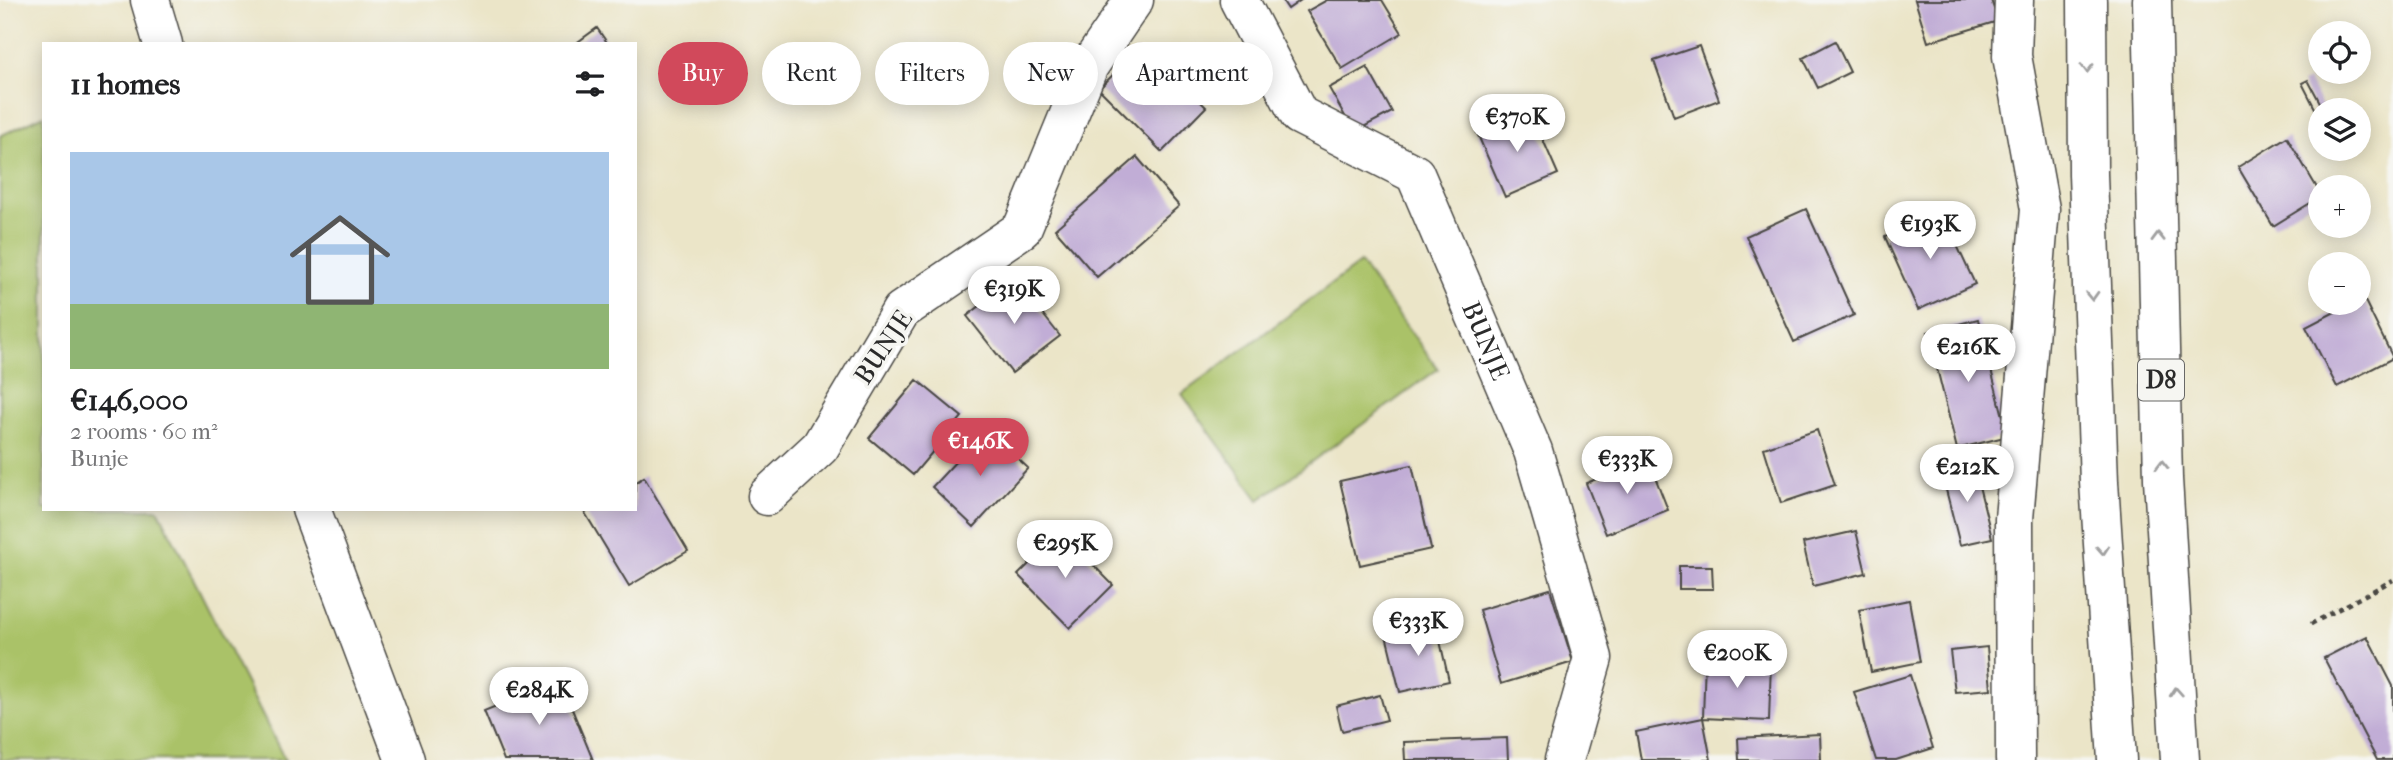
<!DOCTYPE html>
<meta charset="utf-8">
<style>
body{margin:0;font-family:"IM FELL French Canon",serif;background:#f2f2f2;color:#202124;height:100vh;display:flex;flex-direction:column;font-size:26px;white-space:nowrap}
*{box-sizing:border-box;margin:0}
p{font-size:23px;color:#757577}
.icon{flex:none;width:38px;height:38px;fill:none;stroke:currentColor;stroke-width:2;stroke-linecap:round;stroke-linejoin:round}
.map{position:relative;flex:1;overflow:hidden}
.details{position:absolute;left:42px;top:42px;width:595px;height:469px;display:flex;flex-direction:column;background:#fff;border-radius:0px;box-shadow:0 4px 18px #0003}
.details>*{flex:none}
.guide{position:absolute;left:658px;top:42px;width:665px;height:63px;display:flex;gap:14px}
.buttons{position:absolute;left:2308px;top:21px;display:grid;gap:14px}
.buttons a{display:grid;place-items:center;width:63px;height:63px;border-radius:50%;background:#fff;box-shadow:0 4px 18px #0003;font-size:35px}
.price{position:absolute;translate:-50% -60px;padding:0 16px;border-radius:24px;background:#fff;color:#222;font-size:23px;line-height:46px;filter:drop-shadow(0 2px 4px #0008)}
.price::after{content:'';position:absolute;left:50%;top:42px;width:21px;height:16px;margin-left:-10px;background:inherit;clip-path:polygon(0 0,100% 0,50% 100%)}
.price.current{background:#d1495b;color:#fff}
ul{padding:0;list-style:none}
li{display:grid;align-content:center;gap:14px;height:371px;padding:0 28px}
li+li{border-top:2px solid #e0e0e0}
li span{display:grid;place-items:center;height:217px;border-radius:0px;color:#555}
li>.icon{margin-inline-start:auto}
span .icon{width:126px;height:126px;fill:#fffc;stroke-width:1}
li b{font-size:30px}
h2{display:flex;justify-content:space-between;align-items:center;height:84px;padding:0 28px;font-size:30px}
.chip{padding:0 24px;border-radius:32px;background:#fff;box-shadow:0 4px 18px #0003;font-size:24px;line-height:63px}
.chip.current{background:#d1495b;color:#fff}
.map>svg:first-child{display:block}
.green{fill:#aac267;stroke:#6a7649;stroke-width:2}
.building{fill:#c1add6}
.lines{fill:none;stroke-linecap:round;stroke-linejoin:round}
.minor-casing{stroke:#484743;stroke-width:41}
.highway-casing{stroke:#484743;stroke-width:41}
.path{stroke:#484743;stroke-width:4.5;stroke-dasharray:5 5;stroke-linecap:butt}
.minor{stroke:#fff;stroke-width:38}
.highway{stroke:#fff;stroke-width:38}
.oneway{stroke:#a0a0a0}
.labels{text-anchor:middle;stroke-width:7;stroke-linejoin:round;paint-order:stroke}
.shield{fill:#f6f6f2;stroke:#686867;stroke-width:2}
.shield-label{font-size:24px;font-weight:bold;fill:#2b2b2b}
.street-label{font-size:26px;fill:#2b2b2b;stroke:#f6f6f2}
</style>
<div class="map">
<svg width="2393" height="760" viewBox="0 0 2393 760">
<rect width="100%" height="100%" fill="#f6f6f2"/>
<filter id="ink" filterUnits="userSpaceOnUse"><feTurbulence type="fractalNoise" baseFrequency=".0143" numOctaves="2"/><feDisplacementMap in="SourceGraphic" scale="14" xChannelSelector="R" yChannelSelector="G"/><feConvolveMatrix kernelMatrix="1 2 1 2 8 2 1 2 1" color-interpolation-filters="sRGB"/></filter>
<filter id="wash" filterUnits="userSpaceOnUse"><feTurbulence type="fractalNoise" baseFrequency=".00686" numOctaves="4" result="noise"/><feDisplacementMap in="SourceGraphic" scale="28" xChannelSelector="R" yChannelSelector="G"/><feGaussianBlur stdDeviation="1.57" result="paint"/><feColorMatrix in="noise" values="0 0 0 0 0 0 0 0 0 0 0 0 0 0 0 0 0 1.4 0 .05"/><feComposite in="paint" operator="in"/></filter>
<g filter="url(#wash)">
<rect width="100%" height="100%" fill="#ebe5c8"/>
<!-- green -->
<path class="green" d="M44 115V509H158L285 760H0V136Z
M1360 263 1438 369 1259 500 1182 394Z"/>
<g id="blocks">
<!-- building -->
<path class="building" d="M1282 0H1301L1288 9Z
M1327 0H1382L1402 33 1342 69 1307 11Z
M1915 0H1991L1998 21 1928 42Z
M597 28 608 44H575Z
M1835 41 1850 72 1818 88 1803 58Z
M1699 46 1719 100 1674 117 1654 61Z
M1137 50 1161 63 1206 107 1162 152 1099 89Z
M1367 67 1392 112 1354 132 1329 88Z
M2308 80 2324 110H2320V118L2302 83Z
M1530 110 1558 174 1505 197 1477 133Z
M2287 137 2320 193V197L2273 226 2238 167Z
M1137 157 1179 206 1097 277 1055 229Z
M1806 209 1854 315 1794 342 1746 236Z
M1941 211 1975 284 1918 310 1885 237Z
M1015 279 1060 336 1012 373 967 316Z
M2363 297 2393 358 2337 387 2306 327 2352 303H2359V299Z
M1978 319 2008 436 1957 449 1928 332Z
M917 380 962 417 913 475 869 438Z
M986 429 1028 468 974 527 932 487Z
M1817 430 1835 485 1781 503 1764 448Z
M1648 459 1668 510 1606 534 1586 483Z
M1973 462 1992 538 1960 545 1941 470Z
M1412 465 1431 549 1360 565 1340 481Z
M644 477 688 551 629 586 585 513 591 509H635V483Z
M1856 531 1866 573 1813 586 1803 543Z
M1061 532 1113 585 1070 628 1018 575Z
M1679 566H1712L1713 589H1679Z
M1550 589 1573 662 1501 684 1479 610Z
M1909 600 1920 662 1871 672 1859 610Z
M1436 623 1449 681 1400 692 1386 635Z
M2367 636 2393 686V760H2377L2324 658Z
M1987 647 1991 689 1955 692 1950 651Z
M1705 659 1771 661 1769 721 1703 718Z
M1910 675 1933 748 1896 760H1876L1854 692Z
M560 680 593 760H504L484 711Z
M1380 695 1387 720 1342 731 1336 706Z
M1703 718 1711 760H1641L1636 732Z
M1820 734 1821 760H1739L1738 738Z
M1507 738 1508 760H1405L1404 742Z"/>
</g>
</g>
<g filter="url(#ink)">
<use href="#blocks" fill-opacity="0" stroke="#484743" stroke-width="2"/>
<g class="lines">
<defs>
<g id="minor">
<path d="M150 0 163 44"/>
<path id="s1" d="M1239 0 1299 115 1415 174 1533 451 1593 658 1564 760"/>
<path d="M2014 0 2012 56 2040 209 2014 519 2015 760"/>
<path d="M767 496 820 447 901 311 1022 229 1089 66 1134 0"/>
<path d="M311 509 405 760"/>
</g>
<path id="highway" d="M2087 0 2088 174 2099 482 2117 760
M2152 0 2163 479 2180 760"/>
</defs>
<!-- minor casing -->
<use href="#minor" class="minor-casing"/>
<!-- highway casing -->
<use href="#highway" class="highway-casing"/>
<!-- path -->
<path class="path" d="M2311 624 2393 580"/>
<!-- minor -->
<use href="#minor" class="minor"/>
<!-- highway -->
<use href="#highway" class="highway"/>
</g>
<!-- one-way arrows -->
<defs><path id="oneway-chevron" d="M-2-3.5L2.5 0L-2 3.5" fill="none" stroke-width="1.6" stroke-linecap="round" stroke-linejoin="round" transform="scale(1.75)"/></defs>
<g class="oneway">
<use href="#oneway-chevron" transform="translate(2087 68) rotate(90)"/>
<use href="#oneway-chevron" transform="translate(2158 237) rotate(-91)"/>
<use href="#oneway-chevron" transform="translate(2092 296) rotate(88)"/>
<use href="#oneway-chevron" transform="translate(2162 465) rotate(-91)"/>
<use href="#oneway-chevron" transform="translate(2103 550) rotate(86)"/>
<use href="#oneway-chevron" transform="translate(2176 692) rotate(-94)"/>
</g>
</g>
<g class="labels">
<!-- shield labels -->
<rect class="shield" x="2138" y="359.5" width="46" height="41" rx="5"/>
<g class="shield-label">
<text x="2161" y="388">D8</text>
</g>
<!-- street labels -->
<g class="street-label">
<text dy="9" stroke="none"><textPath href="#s1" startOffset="441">BUNJE</textPath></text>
<text transform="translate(883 347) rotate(-56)" y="9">BUNJE</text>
</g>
</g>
</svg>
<div class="buttons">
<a><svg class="icon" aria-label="locate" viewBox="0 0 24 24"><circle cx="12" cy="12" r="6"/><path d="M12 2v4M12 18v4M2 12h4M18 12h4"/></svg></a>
<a><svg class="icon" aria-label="layers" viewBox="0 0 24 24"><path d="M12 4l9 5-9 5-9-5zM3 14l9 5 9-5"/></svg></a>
<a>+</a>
<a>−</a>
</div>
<b class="price" style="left:1517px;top:154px">€370K</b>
<b class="price" style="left:1930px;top:261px">€193K</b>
<b class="price" style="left:1014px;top:326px">€319K</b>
<b class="price" style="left:1968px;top:384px">€216K</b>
<b class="price current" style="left:980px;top:478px">€146K</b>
<b class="price" style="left:1627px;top:496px">€333K</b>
<b class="price" style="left:1967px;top:504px">€212K</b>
<b class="price" style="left:1065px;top:580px">€295K</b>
<b class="price" style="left:1418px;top:658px">€333K</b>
<b class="price" style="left:1737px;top:690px">€200K</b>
<b class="price" style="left:539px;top:727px">€284K</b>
<div class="guide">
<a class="chip current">Buy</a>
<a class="chip">Rent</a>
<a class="chip">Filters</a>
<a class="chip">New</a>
<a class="chip">Apartment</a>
</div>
<section class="details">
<h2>11 homes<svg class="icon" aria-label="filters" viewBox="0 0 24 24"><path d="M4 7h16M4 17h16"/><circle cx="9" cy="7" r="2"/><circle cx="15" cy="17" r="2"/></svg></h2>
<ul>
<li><span style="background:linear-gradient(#a9c7e8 70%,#8fb573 0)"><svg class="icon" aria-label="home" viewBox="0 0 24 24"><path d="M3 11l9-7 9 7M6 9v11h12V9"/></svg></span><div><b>€146,000</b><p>2 rooms · 60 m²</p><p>Bunje</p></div></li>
</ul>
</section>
</div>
